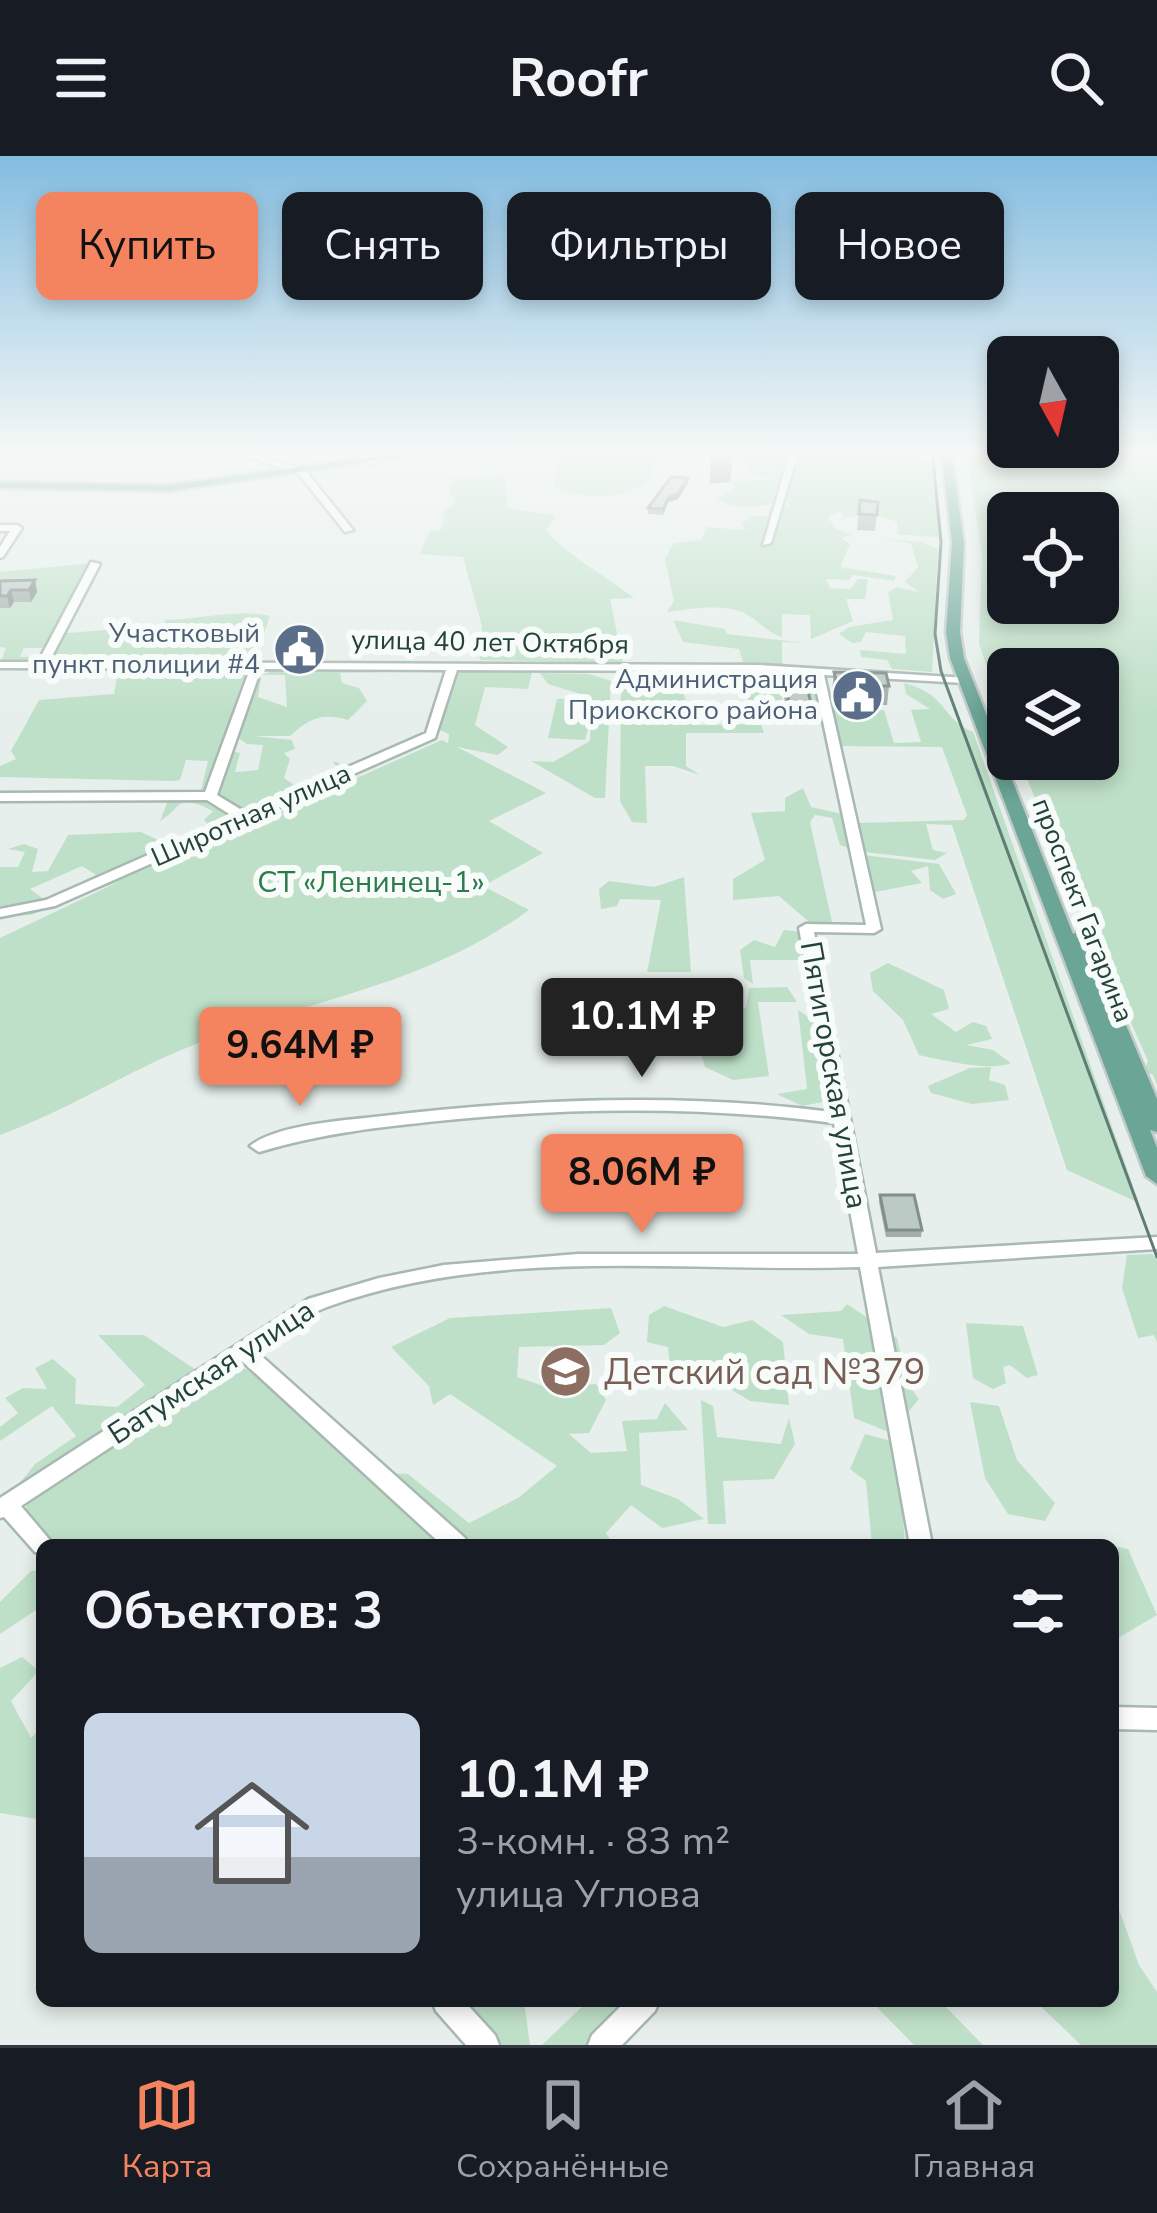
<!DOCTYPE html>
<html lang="ru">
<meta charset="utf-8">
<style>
body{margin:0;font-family:"Nunito Sans",sans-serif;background:#20242c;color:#f1f3f6;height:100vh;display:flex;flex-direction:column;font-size:45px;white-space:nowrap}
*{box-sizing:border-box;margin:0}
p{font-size:39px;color:#9ea1a6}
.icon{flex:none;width:66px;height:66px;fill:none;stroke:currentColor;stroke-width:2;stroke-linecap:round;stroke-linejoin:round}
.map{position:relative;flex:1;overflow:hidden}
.sheet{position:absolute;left:36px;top:1383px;width:1083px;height:468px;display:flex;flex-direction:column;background:#171b24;border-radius:18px;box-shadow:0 6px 18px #0003}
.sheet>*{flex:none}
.guide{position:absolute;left:36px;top:36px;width:1086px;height:108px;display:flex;gap:24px}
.needle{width:78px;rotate:172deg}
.fabs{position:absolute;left:987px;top:180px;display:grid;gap:24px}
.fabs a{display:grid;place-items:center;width:132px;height:132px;border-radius:18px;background:#171b24;box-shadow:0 6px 18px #0003;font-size:60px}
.price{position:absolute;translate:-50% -102px;padding:0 27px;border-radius:12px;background:#f4845f;color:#111;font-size:39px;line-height:78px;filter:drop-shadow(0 3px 6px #0008)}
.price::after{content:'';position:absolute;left:50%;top:72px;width:36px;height:27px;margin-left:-18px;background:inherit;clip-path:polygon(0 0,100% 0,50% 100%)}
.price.active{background:#222;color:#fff}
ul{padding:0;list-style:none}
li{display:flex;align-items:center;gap:36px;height:300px;padding:0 48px}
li+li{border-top:3px solid #363941}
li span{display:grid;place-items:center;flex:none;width:336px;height:240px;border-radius:18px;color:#555}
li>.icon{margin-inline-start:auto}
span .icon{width:144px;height:144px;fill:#fffc;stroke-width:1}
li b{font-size:51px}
h2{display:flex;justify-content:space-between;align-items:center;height:144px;padding:0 48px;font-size:51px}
.chip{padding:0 42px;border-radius:18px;background:#171b24;box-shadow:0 6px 18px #0003;font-size:42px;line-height:108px}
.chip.active{background:#f4845f;color:#111}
header{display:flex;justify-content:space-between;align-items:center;height:156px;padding:0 48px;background:#171b24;font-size:54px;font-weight:700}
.menu{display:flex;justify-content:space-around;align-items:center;height:168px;border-top:3px solid #363941;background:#171b24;font-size:33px;color:#9ea1a6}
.menu a{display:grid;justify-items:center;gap:6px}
.menu .active{color:#f4845f}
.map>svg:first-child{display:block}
.green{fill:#bfe0c8;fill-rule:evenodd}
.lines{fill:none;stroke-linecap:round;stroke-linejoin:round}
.minor-casing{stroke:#a8b8b2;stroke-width:5}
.major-casing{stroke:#c2cac8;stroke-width:5}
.minor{fill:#fff;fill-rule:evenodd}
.major{fill:#6aa596;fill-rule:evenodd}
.tram{stroke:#5f7d75;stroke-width:3}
.wall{fill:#a1aea9}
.shaded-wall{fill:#838d89}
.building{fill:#bbcac4;stroke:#838d89;stroke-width:3}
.labels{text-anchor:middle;stroke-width:12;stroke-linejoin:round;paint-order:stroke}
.far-service-label{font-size:27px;fill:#4e5e75;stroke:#f7fbf9;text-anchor:end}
.far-street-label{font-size:27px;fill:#24423a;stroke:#f7fbf9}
.park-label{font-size:30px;fill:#2d7a4b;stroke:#f7fbf9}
.street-label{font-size:30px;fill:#24423a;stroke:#f7fbf9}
.near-education-label{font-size:36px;fill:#785e54;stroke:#f7fbf9;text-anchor:start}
</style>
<header><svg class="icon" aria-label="menu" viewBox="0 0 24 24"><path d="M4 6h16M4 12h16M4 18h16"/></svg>Roofr<svg class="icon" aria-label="search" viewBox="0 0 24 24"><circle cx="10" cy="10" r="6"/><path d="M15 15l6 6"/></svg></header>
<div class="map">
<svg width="1157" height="1889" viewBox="0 0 1157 1889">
<rect width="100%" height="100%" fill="#e6efeb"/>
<!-- green -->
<path class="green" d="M563 293H662L648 327C621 343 581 345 553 329Z
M782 293C832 293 895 285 935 310L942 382 898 378 897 366 875 358 844 362 841 355 828 360 834 372 851 378 841 383 850 388 840 411 896 420 894 425 853 419 849 424 826 423 830 432 850 433 858 423H868L865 443H846L853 465 811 483 810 459 782 458V481C765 476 755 460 739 455 719 448 688 453 667 456L674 445 665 403 673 388 702 383 706 371 745 374 742 367 752 360H768L769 353 789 349 787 346C761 349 741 356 716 343L735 332 732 326 775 323 746 317V308L734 305 748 298 790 295Z
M966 293H1157V929L1153 919 1144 915 1148 905 1128 860 1119 853 1124 849 1107 808 1101 804 1019 603H1098V513H1008V576L979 487 982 398ZM1008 357H1098V447H1008Z
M506 320 507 352 556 360 546 374C560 394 611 424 634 442L610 443 623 507 480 504 482 470 463 401 420 398 430 375 441 374 445 354 455 348 449 334 454 324 447 321Z
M882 383 922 386 938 393 932 516 892 513 887 504 861 501 860 494 906 498 905 480 866 476 861 486 852 487 839 478 849 471 893 464 888 436 897 431 919 436 905 426 918 411 911 387Z
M91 407 64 472 68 477 130 472 160 475 166 464C201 463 237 453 270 460L259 491 247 504 46 507 59 492H24L20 501 42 500 39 507 0 508 6 492 0 491V416Z
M673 464 725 473 727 478 804 487 782 486V506L789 513 701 509 743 506 739 493 683 486Z
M114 511 250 513 208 635 201 634 208 605 186 604 180 624 172 625 0 621V610L16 603 11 595 39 544 114 538 117 521 110 518Z
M284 511H389L390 516 340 517 342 527 359 532 367 545 348 564C320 556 309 563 290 580H254L292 584 295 593 284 597 290 603 284 622 294 629 337 612 333 605 341 608 348 622 267 657 244 658 217 641 232 595 240 597 235 616 258 614 263 589 247 588 235 580 257 521 261 522 258 541 287 551 285 519H261Z
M465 515 532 516 528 533 485 531 475 569 508 591 498 599 457 591 546 637 489 665 543 697 483 730 529 754C422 832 308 843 191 890 126 916 66 955 0 979V782L118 726 88 737 72 732 96 719 82 710 30 733 53 750 31 759 0 761V711H18L25 696 8 693 24 688 38 693 32 716 48 715 68 679 141 676 167 688 212 673 204 664 213 655C174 636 184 651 160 665L169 642H207L235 663 214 673 235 676 442 584 448 587 449 578 437 573 453 519Z
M540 517 589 518 611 525 605 642H595L531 605 553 606 590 585 591 562 585 584 548 582 557 543 594 542 548 528Z
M622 518 649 519 680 529 686 544 706 548 708 558 692 563 694 569 761 568 764 577H686V610L700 619 673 610H645L647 667 632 666 620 645 621 531 633 526Z
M693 518 795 520 816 530 818 553 812 555 806 533H782V558L777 561 760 554 740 536 696 534 707 526Z
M904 527C949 539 940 562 973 576L1139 1047 1067 1014 952 669 926 668 933 694 947 697 935 704 864 696 857 667 964 664 967 659 942 591 837 590 828 553 884 554 894 587 921 586 911 554 930 553 906 538Z
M803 632 811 651 847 659 854 694 840 689 832 662 815 659 810 666 832 766 844 775 823 778 779 740 733 744V723L765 704 751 657 785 655V642Z
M863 699 939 708 956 738 943 743 930 734 928 710 911 715 922 727 870 737Z
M684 721 691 816H647L661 744 620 743 617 750 601 753 599 733 609 725 654 731Z
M784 774 802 776 811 819 803 816 799 804H750L753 828 744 822 740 794 754 784 775 791Z
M888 807 944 834 949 853 931 858 956 876 973 866 986 870 992 883 966 889 993 894 1011 907C992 916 941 904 919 899L903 864 873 835 870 817Z
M787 831 797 846H758L769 920 733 924 705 911 699 890 746 851 749 832Z
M798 854 819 868 828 945 802 950 777 938 807 933Z
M991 911 989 924 1005 929 1009 944 972 948 931 937 928 930 970 912Z
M1152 1098 1157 1102V1186L1154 1179 1138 1182 1122 1132 1127 1099Z
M847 1148 897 1182 907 1227 919 1243 891 1277 854 1262 843 1183 809 1178 781 1159 841 1155Z
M664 1150 723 1171 752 1164 783 1186 789 1249 750 1245 727 1231 672 1230 668 1191 647 1186 649 1159Z
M611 1152 620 1177 604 1189 519 1191 517 1221 546 1231 596 1228 606 1244 589 1277 569 1278 591 1297 627 1295 622 1265 657 1263 665 1247 688 1274 639 1277 641 1329 678 1343 704 1363 662 1372 631 1349 606 1377 614 1389H50L31 1366 19 1328 35 1308 76 1280 52 1250 0 1285V1271L18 1257 5 1242 23 1232 47 1233 35 1212 53 1203 76 1223 75 1248 117 1251 145 1229 98 1179H144L214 1226 233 1211 255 1214 366 1316 408 1318 469 1367 518 1342 557 1310 450 1238 433 1249 429 1230 391 1191 450 1162Z
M966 1167 1023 1170 1038 1219 1027 1222 1010 1209 1003 1211 1006 1227 993 1233 973 1222Z
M701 1244 713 1250 717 1281 781 1288 789 1262 795 1288 774 1323 723 1325 726 1368H708Z
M970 1246 999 1250 1017 1304 1055 1347 1045 1365 1008 1358 985 1322Z
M865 1278 898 1287 905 1389H872L866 1325 850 1313Z
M1113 1390 1128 1393 1157 1459 1113 1485Z
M42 1414V1450L0 1478V1446L31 1415Z
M22 1501 39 1515 11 1545 31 1582 42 1570V1659L37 1663 0 1657V1512Z
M1113 1737 1139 1809 1157 1836V1889H1081L1035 1845H1113Z
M455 1845H524L530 1889H484Z
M588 1845H634L589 1889H542Z
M871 1845H940L983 1889H914Z"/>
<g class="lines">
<defs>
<path id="minor" d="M224 293H236L305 314 353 374 345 376 299 318Z
M354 293H363L378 306 371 308Z
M791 293H799L771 387 763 389Z
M0 369H17L22 372 3 401 0 402V391L10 375H0Z
M91 406 100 408 49 506 760 509 968 522 970 524 964 527 824 519 881 773 874 777 814 776 876 1097 1157 1081V1093L878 1111 932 1389H910L860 1111C684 1117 496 1089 327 1151 302 1160 279 1181 257 1196L465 1382 468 1389H442L242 1205 21 1350 54 1389H42V1398L35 1396 4 1361 0 1362V1342L308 1143 379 1122 444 1109 578 1098H858L834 967C709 951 584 951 458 963 390 970 324 976 259 996L250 990C276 969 340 965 374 961 527 943 679 936 832 956L799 772 806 768 866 769 813 518 760 515 457 514 435 582 55 750 0 761V753L46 744 234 661 207 644 0 645V637L205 636 250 513 0 512V506H38ZM261 513 446 514 426 577 245 656 217 639Z
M1113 1551 1157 1552V1574L1113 1573Z
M432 1845H464L495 1879 499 1889H466L436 1855Z
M626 1845H659L655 1855 622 1889H588L592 1879Z"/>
<path id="major" d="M428 293H455L170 335 0 332V326L170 329Z
M941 293H951L964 387 960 476 964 502 1073 778 1080 775 1089 781 1157 943V976L1150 974 1157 992V1028L1146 1020 950 502 946 476 952 387Z"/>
</defs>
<!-- minor casing -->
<use href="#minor" class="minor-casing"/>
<!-- major casing -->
<use href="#major" class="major-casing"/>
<!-- minor -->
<use href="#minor" class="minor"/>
<!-- major -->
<use href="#major" class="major"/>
<!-- tram -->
<path class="tram" d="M932 293 941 386 935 478 941 515 1157 1101"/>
</g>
<!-- wall -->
<path class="wall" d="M688 322V327L678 343 668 346 663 359 648 358V352Z
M860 344 878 346 875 375 857 374Z
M35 424 37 436 31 446H14L10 452H0V425Z
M834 516 889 530 887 549 835 548 832 535Z
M784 522 812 552 810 565H788L783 534Z
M880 1039 922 1074 921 1081H886L879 1046Z"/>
<!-- shaded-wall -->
<path class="shaded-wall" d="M734 293 730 326 710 328 711 297Z
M688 322V327L678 343 668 346 663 359V353L669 341Z
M35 424 37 436 31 446 29 434Z
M11 434 14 446 10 452 7 440Z"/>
<!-- building -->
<path class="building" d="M712 293H732V295L711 297Z
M671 321 688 322 678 338 669 341 663 353 648 352Z
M860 344 878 346 877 359 859 358Z
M35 424 29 434H11L7 440H0V425Z
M834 516 886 517 889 530 837 529Z
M784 522H805L812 552H790Z
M880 1039H914L922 1074H887Z"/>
<!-- sky -->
<linearGradient id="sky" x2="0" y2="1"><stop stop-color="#84bce0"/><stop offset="0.53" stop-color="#f4f8f6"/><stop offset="1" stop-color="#f4f8f6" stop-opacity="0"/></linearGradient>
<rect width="1157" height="557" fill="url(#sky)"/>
<!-- icons -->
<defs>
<symbol id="civic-disc" viewBox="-11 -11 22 22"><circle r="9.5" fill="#5c6f8a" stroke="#f7fbf9"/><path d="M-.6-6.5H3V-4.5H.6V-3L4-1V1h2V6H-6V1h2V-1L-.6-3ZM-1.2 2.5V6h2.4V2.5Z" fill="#fff"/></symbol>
<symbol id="school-disc" viewBox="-11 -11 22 22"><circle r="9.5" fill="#8d6e63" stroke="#f7fbf9"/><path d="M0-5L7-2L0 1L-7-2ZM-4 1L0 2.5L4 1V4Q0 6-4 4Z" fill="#fff"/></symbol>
</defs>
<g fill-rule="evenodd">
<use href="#civic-disc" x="270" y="464" width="59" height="59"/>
<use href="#civic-disc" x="828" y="510" width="59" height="59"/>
<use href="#school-disc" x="536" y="1186" width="59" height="59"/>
</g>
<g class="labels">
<!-- far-service labels -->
<g class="far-service-label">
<text x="260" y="486">Участковый<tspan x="260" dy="31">пункт полиции #4</tspan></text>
<text x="818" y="532">Администрация<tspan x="818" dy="31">Приокского района</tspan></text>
</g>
<!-- far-street labels -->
<g class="far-street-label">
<text transform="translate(490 486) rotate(1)" y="9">улица 40 лет Октября</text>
<text transform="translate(251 659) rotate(-24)" y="9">Широтная улица</text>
<text transform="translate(1083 754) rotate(69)" y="9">проспект Гагарина</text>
</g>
<!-- park labels -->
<g class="park-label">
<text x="371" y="736">СТ «Ленинец-1»</text>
</g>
<!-- street labels -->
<g class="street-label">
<text transform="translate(834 919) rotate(80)" y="10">Пятигорская улица</text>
<text transform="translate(211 1216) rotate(-33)" y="10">Батумская улица</text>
</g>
<!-- near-education labels -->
<g class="near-education-label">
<text x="604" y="1228">Детский сад №379</text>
</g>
</g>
</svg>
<div class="fabs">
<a><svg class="needle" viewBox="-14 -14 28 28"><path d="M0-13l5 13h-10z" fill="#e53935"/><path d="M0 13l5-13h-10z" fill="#9ea1a6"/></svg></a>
<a><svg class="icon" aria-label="locate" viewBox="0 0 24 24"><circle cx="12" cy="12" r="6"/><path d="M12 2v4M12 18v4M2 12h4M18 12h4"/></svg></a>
<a><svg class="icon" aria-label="layers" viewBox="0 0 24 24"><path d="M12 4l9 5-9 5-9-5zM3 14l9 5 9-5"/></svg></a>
</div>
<b class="price active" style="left:642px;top:924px">10.1M ₽</b>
<b class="price" style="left:300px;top:953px">9.64M ₽</b>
<b class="price" style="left:642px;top:1080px">8.06M ₽</b>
<div class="guide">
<a class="chip active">Купить</a>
<a class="chip">Снять</a>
<a class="chip">Фильтры</a>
<a class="chip">Новое</a>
</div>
<section class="sheet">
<h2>Объектов: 3<svg class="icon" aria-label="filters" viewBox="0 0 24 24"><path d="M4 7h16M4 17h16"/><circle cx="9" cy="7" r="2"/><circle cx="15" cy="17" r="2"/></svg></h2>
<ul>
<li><span style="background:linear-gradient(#c9d6e8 60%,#9aa5b1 0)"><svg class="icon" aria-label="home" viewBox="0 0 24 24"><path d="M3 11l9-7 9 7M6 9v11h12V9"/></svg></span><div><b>10.1M ₽</b><p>3-комн. · 83 m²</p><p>улица Углова</p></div></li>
</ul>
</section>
</div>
<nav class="menu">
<a class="active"><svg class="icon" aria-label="map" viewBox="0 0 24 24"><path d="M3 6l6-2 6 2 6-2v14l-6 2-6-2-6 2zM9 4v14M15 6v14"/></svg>Карта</a>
<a><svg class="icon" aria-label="saved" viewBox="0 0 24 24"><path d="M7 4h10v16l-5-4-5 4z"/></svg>Сохранённые</a>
<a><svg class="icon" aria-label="home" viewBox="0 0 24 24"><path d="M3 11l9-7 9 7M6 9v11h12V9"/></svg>Главная</a>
</nav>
